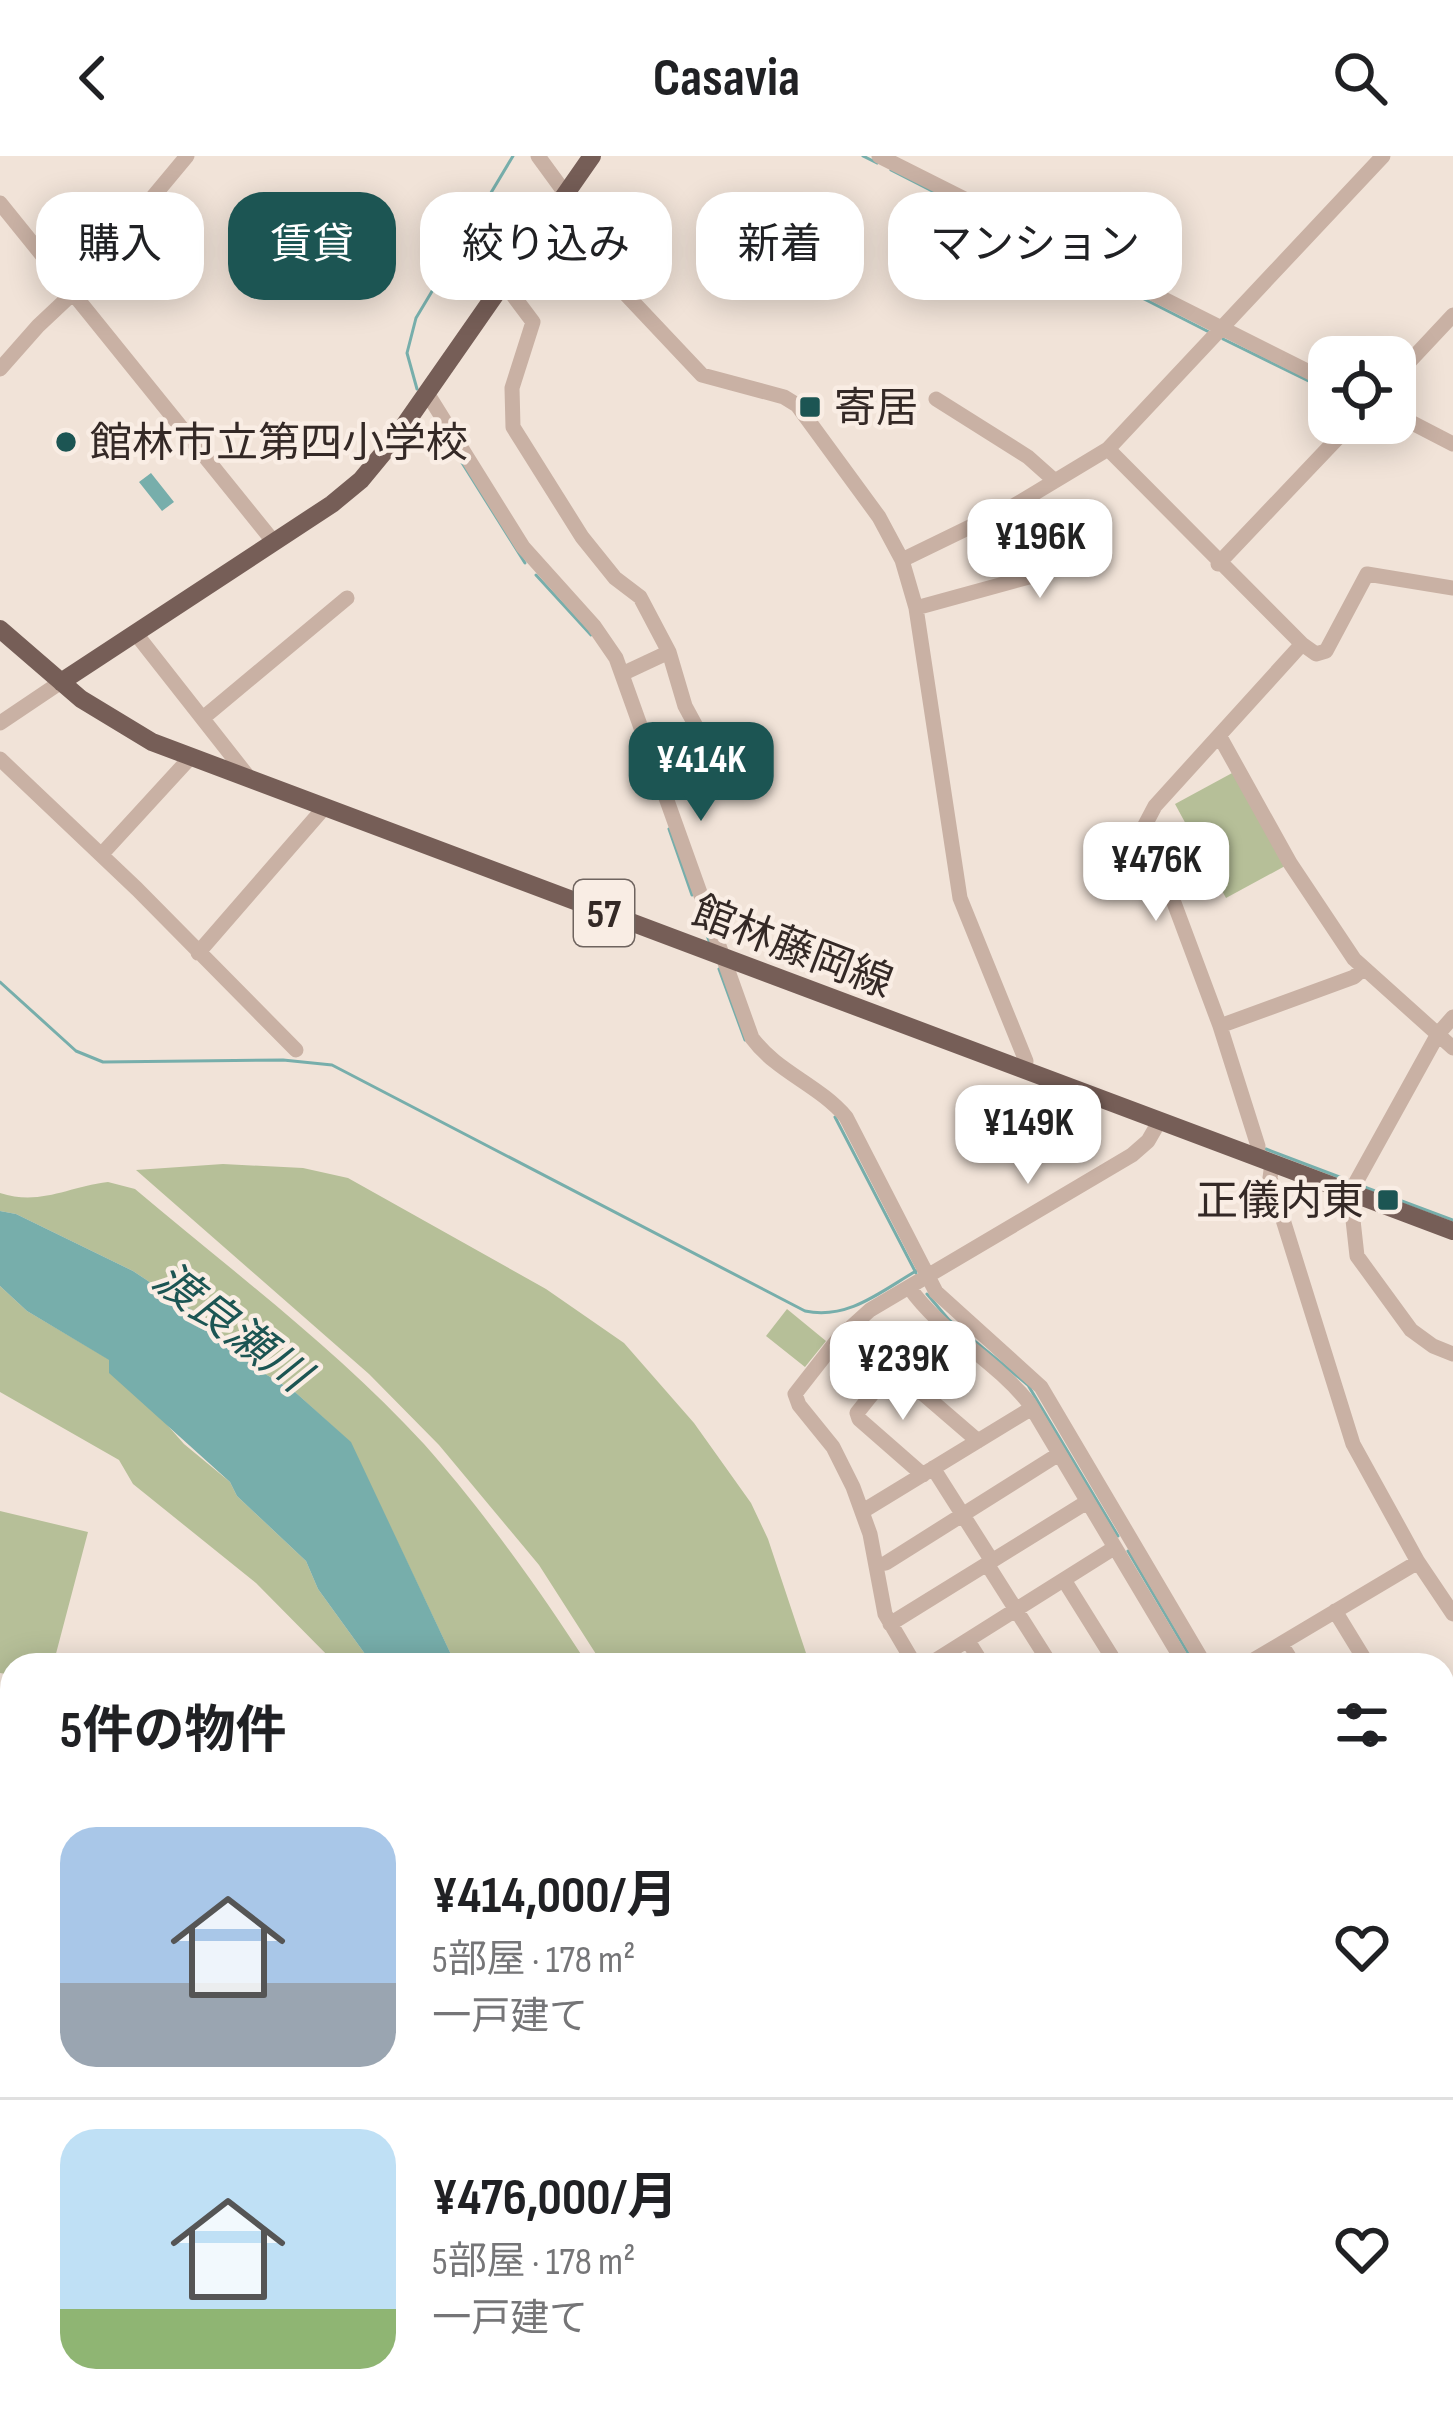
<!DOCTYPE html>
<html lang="ja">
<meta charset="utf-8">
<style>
body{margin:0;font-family:"Sofia Sans Condensed","Noto Sans JP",sans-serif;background:#f2f2f2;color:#202124;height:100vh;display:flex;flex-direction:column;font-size:45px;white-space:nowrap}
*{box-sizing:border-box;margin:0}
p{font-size:39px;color:#757577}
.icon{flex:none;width:66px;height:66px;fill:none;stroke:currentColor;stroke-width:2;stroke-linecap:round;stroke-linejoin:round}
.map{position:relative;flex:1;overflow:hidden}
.sheet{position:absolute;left:0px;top:1497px;width:1455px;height:771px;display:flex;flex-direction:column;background:#fff;border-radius:36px 36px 0 0;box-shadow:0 6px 30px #0003}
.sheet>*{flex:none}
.guide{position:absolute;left:36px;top:36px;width:1383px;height:108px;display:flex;gap:24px}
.tools{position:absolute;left:1308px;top:180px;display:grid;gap:24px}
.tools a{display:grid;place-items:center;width:108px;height:108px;border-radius:24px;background:#fff;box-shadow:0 6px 30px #0003;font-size:60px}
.price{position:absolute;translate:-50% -102px;padding:0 27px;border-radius:24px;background:#fff;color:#222;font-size:39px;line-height:78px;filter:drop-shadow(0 3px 6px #0008)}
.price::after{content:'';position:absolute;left:50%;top:72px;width:36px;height:27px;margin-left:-18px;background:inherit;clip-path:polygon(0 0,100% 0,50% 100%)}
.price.active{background:#1c5553;color:#fff}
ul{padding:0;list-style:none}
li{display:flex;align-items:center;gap:36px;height:300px;padding:0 60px}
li+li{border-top:3px solid #e0e0e0}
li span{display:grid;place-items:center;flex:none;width:336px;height:240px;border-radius:36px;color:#555}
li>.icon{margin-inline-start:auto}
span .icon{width:144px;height:144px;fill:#fffc;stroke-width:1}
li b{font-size:51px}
h2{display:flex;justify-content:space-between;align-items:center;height:144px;padding:0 60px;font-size:51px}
.pill{padding:0 42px;border-radius:36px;background:#fff;box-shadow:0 6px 30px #0003;font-size:42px;line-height:108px}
.pill.active{background:#1c5553;color:#fff}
header{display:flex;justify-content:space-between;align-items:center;height:156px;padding:0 60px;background:#fff;font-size:54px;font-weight:700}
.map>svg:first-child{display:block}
.green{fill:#b6bf98}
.water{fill:#77aeab}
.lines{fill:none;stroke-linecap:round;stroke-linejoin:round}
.stream{stroke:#77aeab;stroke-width:3}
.minor{stroke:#c9b1a4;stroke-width:15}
.major{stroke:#765e57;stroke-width:18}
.poi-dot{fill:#1c5553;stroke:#f9ede4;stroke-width:4.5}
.labels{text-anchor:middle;stroke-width:9;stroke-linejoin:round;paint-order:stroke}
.shield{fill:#f9ede4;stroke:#6f645f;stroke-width:3}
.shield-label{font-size:39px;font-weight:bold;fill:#342926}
.poi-label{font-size:42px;fill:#342926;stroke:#f9ede4;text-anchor:start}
.street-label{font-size:42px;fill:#342926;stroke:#f9ede4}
.water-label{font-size:45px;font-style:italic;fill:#1c5553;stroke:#f9ede4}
</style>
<header><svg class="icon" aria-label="back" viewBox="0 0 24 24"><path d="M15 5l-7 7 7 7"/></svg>Casavia<svg class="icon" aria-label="search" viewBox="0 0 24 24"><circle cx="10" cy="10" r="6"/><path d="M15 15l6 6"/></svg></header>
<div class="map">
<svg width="1453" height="2266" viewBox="0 0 1453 2266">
<rect width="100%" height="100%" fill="#f1e3d8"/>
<!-- green -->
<path class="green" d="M1234 616 1285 710 1226 742 1175 648Z
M223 1008 303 1012 348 1022 546 1133 624 1187 694 1267 751 1347 768 1383 810 1509H603L539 1409 439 1289 369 1218 136 1014Z
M108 1026 135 1033C232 1115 338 1194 424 1288 481 1352 542 1437 588 1509H456L350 1286 295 1236 262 1216 204 1162 133 1115 16 1058 0 1055V1037C40 1050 67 1031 108 1026Z
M0 1130 27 1155 110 1204 184 1288 230 1326 237 1340 306 1405 318 1433 373 1509H337L256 1427 133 1328 119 1304 0 1236Z
M787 1153 826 1185 805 1211 766 1180Z
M0 1355 88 1376 53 1509H12V1519L0 1517Z"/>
<!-- water -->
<path class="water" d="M151 317 174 346 162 355 139 326Z
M0 1055 16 1058 133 1115 204 1162 262 1216 295 1236 351 1286 456 1509H373L318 1433 306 1405 237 1340 230 1326 109 1217V1204L27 1155 0 1130Z
M1443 2097 1453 2100V2266H1337L1341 2258 1337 2256H1443Z"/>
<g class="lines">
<!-- stream -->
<path class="stream" d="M863 0 877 7
M891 14 1209 176
M1223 183 1329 235
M417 233 407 197 416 162 513 0
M459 302 525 407
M536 419 591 479
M669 673 692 739
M698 754 709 785
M719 813 745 884
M0 826 76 895 103 906 283 904 332 909 805 1155C848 1164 880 1136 916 1115
M835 961 916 1117
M1266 993 1350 1025
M1359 1029 1453 1064
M927 1138 949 1164 1028 1229 1118 1380
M1128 1395 1195 1509"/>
<!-- minor -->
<path class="minor" d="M538 0 565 37
M879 0 1329 226
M0 47 273 385
M547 62 568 77 702 219 784 241 797 249 879 361 902 404 916 452 960 742 1026 905 1025 915
M503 126 533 166 512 232 513 271 582 381 615 422 640 441 669 496 685 550 711 598 740 619
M0 213 38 170 72 138 187 0
M1395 221 1453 159
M427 237 523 391 594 470 616 502 752 882C777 916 819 929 846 961L936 1136 1041 1231 1205 1509
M936 243 1028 301 1055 325
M1395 258 1453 288
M1108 293 1302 488 1155 650 1145 669 1220 870 1258 990 1257 1002
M902 404 1015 349 1108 293 1383 0
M1218 408 1352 267
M916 452 1040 418 1015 349
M138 475 140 483 250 623
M1302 488 1316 498 1326 495 1367 418 1453 432
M622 518 669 496
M203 562 347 442
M0 567 61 526
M1220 581 1290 707 1354 803 1453 892
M0 603 137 733 296 894
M101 699 190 602
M198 797 324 652
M1453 861 1438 878 1350 1037 1357 1100 1411 1174 1433 1190 1453 1198
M1220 870 1354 821 1363 813
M1272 1007 1270 1022 1353 1288 1418 1406 1453 1458
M909 1131C941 1177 994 1203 1029 1247L1185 1509
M848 1173 978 1285
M893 1212 857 1257 859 1263 923 1319
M933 1312 992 1405
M863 1355 1032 1252
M987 1408 1051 1509
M876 1409 886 1407 1059 1298
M1064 1424 1117 1509
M1335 1455 1368 1509
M890 1468 1087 1346
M968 1485 983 1509
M1281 1488 1294 1509
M915 1509 885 1458 870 1378 853 1331 833 1291 799 1249 795 1238 838 1183 870 1154 1132 999 1148 985 1159 966
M928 1509 1114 1392
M1245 1509 1418 1406
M0 1598 12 1600
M1443 1711 1453 1690
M1443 1771 1453 1778
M0 1804 12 1794
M1443 1819 1453 1823
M0 1889 12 1903
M1443 1978 1453 1985
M0 2159 12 2173
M0 2248 12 2238
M82 2256 91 2266
M313 2256 322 2266
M552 2256 561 2266
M472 2266 489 2256"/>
<!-- major -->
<path class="major" d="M0 473 81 543 152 586 1453 1075
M61 526 332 348 361 324 394 284 592 0"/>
</g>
<!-- markers -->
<g class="poi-dot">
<rect x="798" y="239" width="24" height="24" rx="6"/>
<circle cx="66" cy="286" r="12"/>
<rect x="1376" y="1032" width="24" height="24" rx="6"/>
</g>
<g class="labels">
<!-- shield labels -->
<rect class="shield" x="574" y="724" width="60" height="66" rx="9"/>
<g class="shield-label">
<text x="604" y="771">57</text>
</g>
<!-- poi labels -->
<g class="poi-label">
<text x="834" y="266">寄居</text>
<text x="90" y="301">館林市立第四小学校</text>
<text x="1364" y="1059" text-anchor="end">正儀内東</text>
</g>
<!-- street labels -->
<g class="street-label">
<text transform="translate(793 790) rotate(21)" y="15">館林藤岡線</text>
</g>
<!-- water labels -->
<g class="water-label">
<text transform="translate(232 1170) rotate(37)" y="16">渡良瀬川</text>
</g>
</g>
</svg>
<div class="tools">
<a><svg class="icon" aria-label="locate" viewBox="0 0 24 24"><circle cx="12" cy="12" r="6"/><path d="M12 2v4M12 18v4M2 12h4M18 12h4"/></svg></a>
</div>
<b class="price" style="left:1040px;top:445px">¥196K</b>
<b class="price active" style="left:701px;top:668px">¥414K</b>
<b class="price" style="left:1156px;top:768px">¥476K</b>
<b class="price" style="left:1028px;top:1031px">¥149K</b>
<b class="price" style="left:903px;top:1267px">¥239K</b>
<div class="guide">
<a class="pill">購入</a>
<a class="pill active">賃貸</a>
<a class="pill">絞り込み</a>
<a class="pill">新着</a>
<a class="pill">マンション</a>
</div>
<section class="sheet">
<h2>5件の物件<svg class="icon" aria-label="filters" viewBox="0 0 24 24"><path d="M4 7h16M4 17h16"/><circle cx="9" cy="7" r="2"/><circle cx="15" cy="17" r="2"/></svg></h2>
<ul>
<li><span style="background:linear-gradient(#a9c7e8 65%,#9aa5b1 0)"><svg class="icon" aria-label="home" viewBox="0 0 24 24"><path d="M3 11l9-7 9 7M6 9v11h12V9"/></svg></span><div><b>¥414,000/月</b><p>5部屋 · 178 m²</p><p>一戸建て</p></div><svg class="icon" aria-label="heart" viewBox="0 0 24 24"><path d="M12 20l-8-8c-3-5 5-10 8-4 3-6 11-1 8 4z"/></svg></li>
<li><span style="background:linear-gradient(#bfe0f5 75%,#8fb573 0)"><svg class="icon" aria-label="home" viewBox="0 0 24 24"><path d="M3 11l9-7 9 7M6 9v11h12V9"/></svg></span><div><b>¥476,000/月</b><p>5部屋 · 178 m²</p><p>一戸建て</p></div><svg class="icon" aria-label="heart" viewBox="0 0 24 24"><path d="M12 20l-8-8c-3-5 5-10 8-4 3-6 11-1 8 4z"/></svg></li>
</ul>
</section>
</div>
